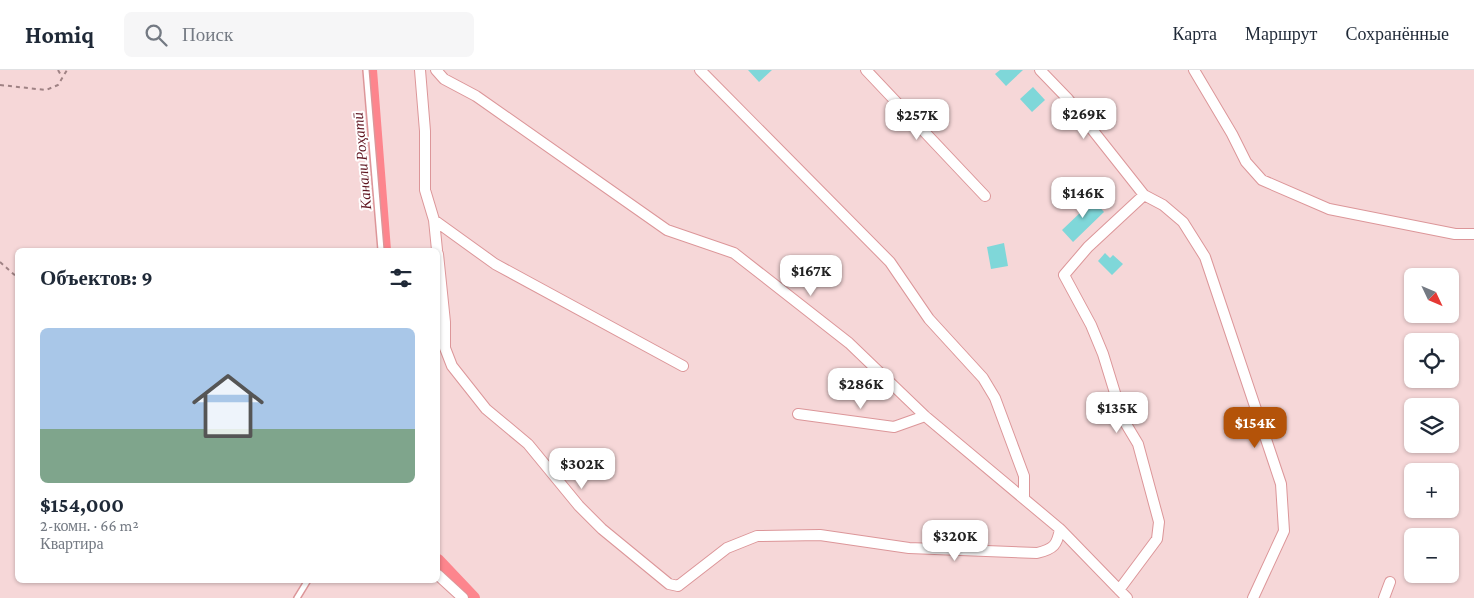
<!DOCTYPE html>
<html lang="ru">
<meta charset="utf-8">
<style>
body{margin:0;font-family:"Crimson Pro",serif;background:#f6f6f7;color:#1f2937;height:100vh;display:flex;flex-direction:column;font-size:19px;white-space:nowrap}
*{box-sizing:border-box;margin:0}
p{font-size:16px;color:#747a83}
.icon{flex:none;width:28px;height:28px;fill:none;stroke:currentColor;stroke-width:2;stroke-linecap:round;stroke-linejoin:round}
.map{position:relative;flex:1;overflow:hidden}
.side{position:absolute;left:15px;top:178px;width:425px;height:335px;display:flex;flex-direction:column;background:#fff;border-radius:8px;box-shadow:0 1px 4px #0004}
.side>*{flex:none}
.needle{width:32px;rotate:134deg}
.fabs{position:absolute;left:1404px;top:198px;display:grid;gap:10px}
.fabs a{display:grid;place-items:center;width:55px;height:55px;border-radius:8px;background:#fff;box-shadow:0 1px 4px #0004;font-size:25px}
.price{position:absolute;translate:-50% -42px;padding:0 11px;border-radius:10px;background:#fff;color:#222;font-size:16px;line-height:32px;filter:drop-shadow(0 1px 2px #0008)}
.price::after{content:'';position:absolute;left:50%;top:30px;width:15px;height:11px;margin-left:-8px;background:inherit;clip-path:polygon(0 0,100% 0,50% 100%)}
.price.selected{background:#b45309;color:#fff}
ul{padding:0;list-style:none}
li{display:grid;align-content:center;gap:10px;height:265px;padding:0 25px}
li span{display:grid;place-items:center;height:155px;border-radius:8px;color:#555}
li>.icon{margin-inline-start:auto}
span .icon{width:90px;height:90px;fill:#fffc;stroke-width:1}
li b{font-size:21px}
h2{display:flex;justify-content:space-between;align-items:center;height:60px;padding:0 25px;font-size:21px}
header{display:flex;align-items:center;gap:30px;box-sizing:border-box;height:70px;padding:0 25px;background:#fff;border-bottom:1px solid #e0e1e3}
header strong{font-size:24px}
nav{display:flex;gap:28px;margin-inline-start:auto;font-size:18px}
.search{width:350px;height:45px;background:#f6f6f7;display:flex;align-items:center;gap:12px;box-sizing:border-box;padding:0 18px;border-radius:8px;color:#747a83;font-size:19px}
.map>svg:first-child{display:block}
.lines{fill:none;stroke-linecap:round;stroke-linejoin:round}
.canal{stroke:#fd858d;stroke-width:12}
.building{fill:#7fd7d9}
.service-casing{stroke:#dc9699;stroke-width:8}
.minor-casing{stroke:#dc9699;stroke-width:12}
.path{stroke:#9f8284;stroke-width:2;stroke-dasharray:4 4;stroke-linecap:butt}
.service{stroke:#fff;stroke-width:5}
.minor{stroke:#fff;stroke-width:10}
.labels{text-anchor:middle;stroke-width:4;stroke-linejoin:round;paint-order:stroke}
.water-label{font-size:15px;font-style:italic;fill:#601621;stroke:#fff}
</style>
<header>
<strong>Homiq</strong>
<div class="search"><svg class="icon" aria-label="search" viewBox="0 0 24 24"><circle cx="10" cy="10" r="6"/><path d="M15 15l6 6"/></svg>Поиск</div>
<nav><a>Карта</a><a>Маршрут</a><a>Сохранённые</a></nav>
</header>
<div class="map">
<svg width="1474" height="528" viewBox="0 0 1474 528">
<rect width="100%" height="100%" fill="#f6d7d8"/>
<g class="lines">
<!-- canal -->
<path class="canal" d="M371 0 385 180
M438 490 474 528"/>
</g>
<!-- building -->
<path class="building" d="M748 0H772L759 12Z
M1000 0H1023L1006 16 995 4Z
M1033 17 1045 30 1032 42 1020 29Z
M1089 125 1104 142 1073 172 1062 160 1082 141 1077 136Z
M1004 173 1008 196 991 199 987 177Z
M1105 183 1110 188 1113 185 1123 194 1112 205 1098 191Z"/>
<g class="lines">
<defs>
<path id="service" d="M366 0 381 180
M297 528 308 510"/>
<path id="minor" d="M420 0 425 61V120L434 150 437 180
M436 0 444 9 476 26 667 160 734 183 849 273 925 346 1060 459 1127 528
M700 0 890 192 929 249 983 308 995 328 1024 406V427
M866 0 985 126
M1040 0 1068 29 1144 125
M1194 0 1232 64 1246 92 1262 110 1329 139 1455 164H1474
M434 150 495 194 683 296
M438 184 445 252V278L452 296 486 339 528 374 579 436 602 459 669 514 678 516 727 478 757 466 820 465 909 478 1037 483C1054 479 1057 475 1060 459
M798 344 894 357 925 346
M438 505 463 528
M1119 520 1157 469 1159 452 1138 374 1123 349 1103 284 1091 255 1064 205 1088 177 1144 125 1163 135 1183 152 1205 187 1281 414 1284 461 1253 528
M1384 528 1390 512"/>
</defs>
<!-- service casing -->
<use href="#service" class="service-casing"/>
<!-- minor casing -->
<use href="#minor" class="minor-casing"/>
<!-- path -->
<path class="path" d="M58 0 62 7
M0 15 46 20 58 15 67 0
M0 192 18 208"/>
<!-- service -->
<use href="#service" class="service"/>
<!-- minor -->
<use href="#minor" class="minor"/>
</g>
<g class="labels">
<!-- water labels -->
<g class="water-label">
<text transform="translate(362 91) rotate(-95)" y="5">Канали Роҳатӣ</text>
</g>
</g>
</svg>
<div class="fabs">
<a><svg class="needle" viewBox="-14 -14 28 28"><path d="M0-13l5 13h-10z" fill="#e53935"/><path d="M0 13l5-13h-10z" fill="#747a83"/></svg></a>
<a><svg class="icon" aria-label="locate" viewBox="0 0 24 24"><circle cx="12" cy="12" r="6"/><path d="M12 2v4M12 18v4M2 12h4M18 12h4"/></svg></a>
<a><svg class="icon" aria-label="layers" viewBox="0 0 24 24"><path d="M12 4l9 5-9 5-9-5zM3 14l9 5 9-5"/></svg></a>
<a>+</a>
<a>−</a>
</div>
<b class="price" style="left:1084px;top:70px">$269K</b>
<b class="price" style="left:917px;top:71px">$257K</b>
<b class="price" style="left:1083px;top:149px">$146K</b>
<b class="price" style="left:811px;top:227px">$167K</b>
<b class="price" style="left:861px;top:340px">$286K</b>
<b class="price" style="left:1117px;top:364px">$135K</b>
<b class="price selected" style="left:1255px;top:379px">$154K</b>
<b class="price" style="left:582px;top:420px">$302K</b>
<b class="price" style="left:955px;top:492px">$320K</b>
<section class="side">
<h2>Объектов: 9<svg class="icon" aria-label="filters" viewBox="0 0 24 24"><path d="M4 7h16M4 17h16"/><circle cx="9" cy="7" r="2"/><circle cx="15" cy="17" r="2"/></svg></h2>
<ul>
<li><span style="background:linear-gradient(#a9c7e8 65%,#7fa58c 0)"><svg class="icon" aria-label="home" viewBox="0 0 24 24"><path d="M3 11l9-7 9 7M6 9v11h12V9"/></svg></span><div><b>$154,000</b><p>2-комн. · 66 m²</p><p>Квартира</p></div></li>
</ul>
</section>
</div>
